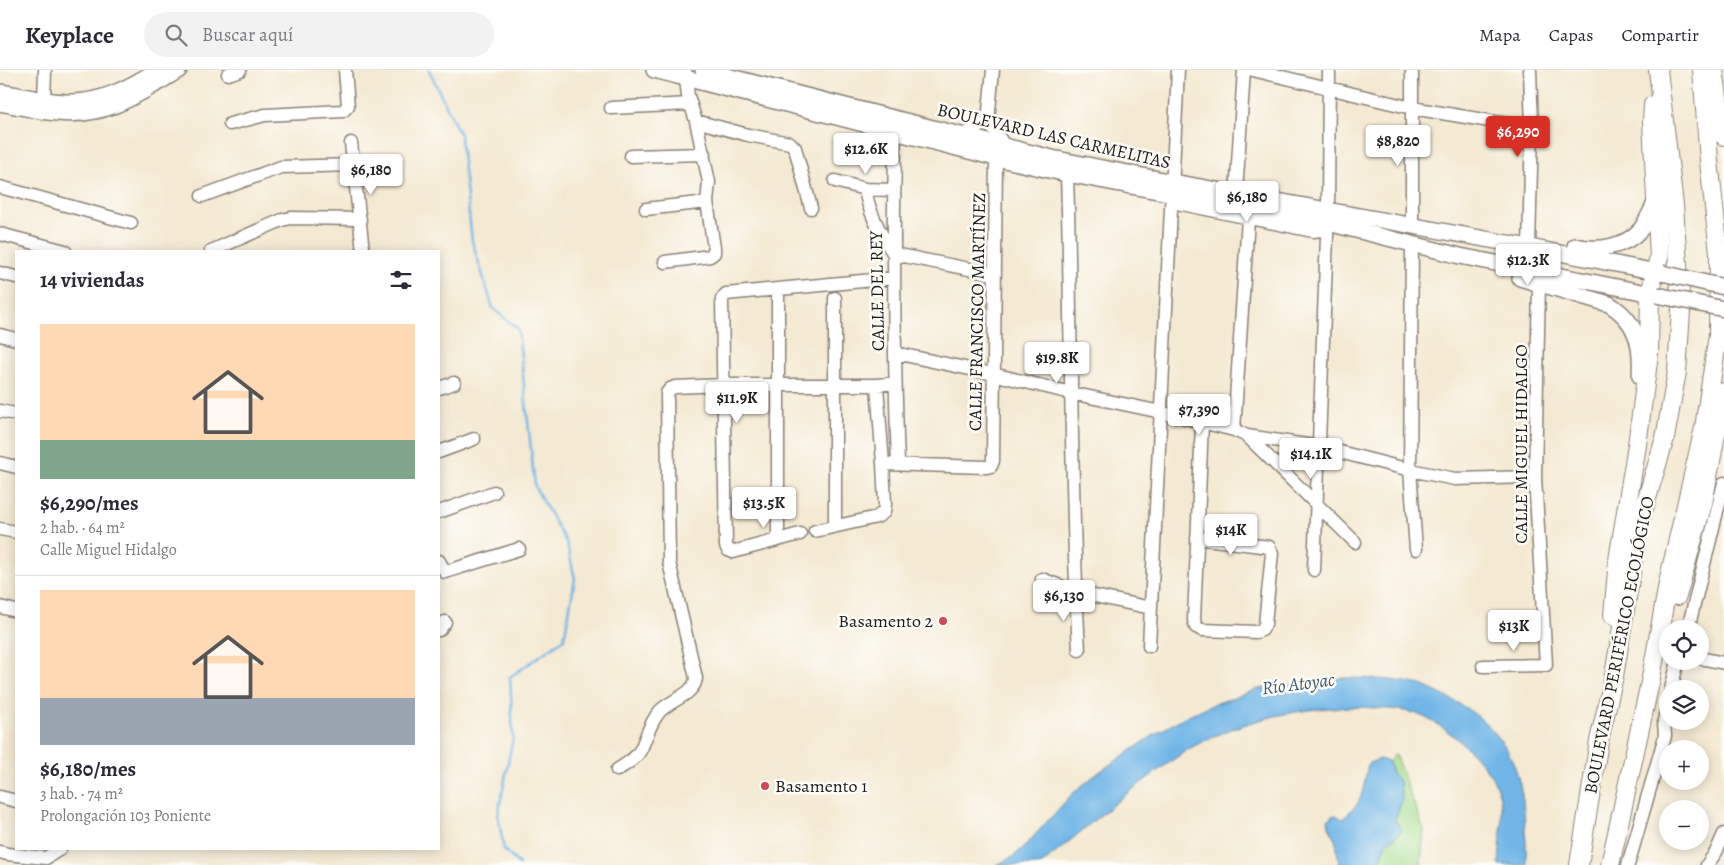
<!DOCTYPE html>
<html lang="es">
<meta charset="utf-8">
<style>
body{margin:0;font-family:Alegreya,serif;background:#f2f2f3;color:#2b2b33;height:100vh;display:flex;flex-direction:column;font-size:19px;white-space:nowrap}
*{box-sizing:border-box;margin:0}
p{font-size:16px;color:#7c7c81}
.icon{flex:none;width:28px;height:28px;fill:none;stroke:currentColor;stroke-width:2;stroke-linecap:round;stroke-linejoin:round}
.map{position:relative;flex:1;overflow:hidden}
.side{position:absolute;left:15px;top:180px;width:425px;height:600px;display:flex;flex-direction:column;background:#fff;border-radius:0px;box-shadow:0 2px 12px #0003}
.side>*{flex:none}
.tools{position:absolute;left:1659px;top:550px;display:grid;gap:10px}
.tools a{display:grid;place-items:center;width:50px;height:50px;border-radius:50%;background:#fff;box-shadow:0 2px 12px #0003;font-size:25px}
.price{position:absolute;translate:-50% -42px;padding:0 11px;border-radius:5px;background:#fff;color:#222;font-size:16px;line-height:32px;filter:drop-shadow(0 1px 2px #0008)}
.price::after{content:'';position:absolute;left:50%;top:30px;width:15px;height:11px;margin-left:-8px;background:inherit;clip-path:polygon(0 0,100% 0,50% 100%)}
.price.selected{background:#d93025;color:#fff}
ul{padding:0;list-style:none}
li{display:grid;align-content:center;gap:10px;height:265px;padding:0 25px}
li+li{border-top:1px solid #e1e1e2}
li span{display:grid;place-items:center;height:155px;border-radius:0px;color:#555}
li>.icon{margin-inline-start:auto}
span .icon{width:90px;height:90px;fill:#fffc;stroke-width:1}
li b{font-size:21px}
h2{display:flex;justify-content:space-between;align-items:center;height:60px;padding:0 25px;font-size:21px}
header{display:flex;align-items:center;gap:30px;box-sizing:border-box;height:70px;padding:0 25px;background:#fff;border-bottom:1px solid #e1e1e2}
header strong{font-size:24px}
nav{display:flex;gap:28px;margin-inline-start:auto;font-size:18px}
.search{width:350px;height:45px;background:#f2f2f3;display:flex;align-items:center;gap:12px;box-sizing:border-box;padding:0 18px;border-radius:28px;color:#7c7c81;font-size:19px}
.map>svg:first-child{display:block}
.green{fill:#a2da8b;stroke:#5f7b54}
.water{fill:#71b6e7;stroke:#466982}
.lines{fill:none;stroke-linecap:round;stroke-linejoin:round}
.stream{stroke:#71b6e7;stroke-width:2.5}
.minor-casing{stroke:#888277;stroke-width:15}
.major-casing{stroke:#888277;stroke-width:18}
.highway-casing{stroke:#888277;stroke-width:20}
.minor{stroke:#fff;stroke-width:12}
.major{stroke:#fff;stroke-width:15}
.highway{stroke:#fff;stroke-width:18}
.major-bridge-casing{stroke:#888277;stroke-width:18;stroke-linecap:butt}
.major-bridge{stroke:#fff;stroke-width:15}
.poi-dot{fill:#d1495b;stroke:#fdfcf7;stroke-width:2}
.labels{text-anchor:middle;stroke-width:5;stroke-linejoin:round;paint-order:stroke}
.street-label{font-size:18px;fill:#1c1c1c;stroke:#fdfcf7}
.poi-label{font-size:18px;fill:#1c1c1c;stroke:#fdfcf7;text-anchor:end}
.water-label{font-size:19px;font-style:italic;fill:#3e5a6d;stroke:#fdfcf7}
</style>
<header>
<strong>Keyplace</strong>
<div class="search"><svg class="icon" aria-label="search" viewBox="0 0 24 24"><circle cx="10" cy="10" r="6"/><path d="M15 15l6 6"/></svg>Buscar aquí</div>
<nav><a>Mapa</a><a>Capas</a><a>Compartir</a></nav>
</header>
<div class="map">
<svg width="1724" height="795" viewBox="0 0 1724 795">
<rect width="100%" height="100%" fill="#fdfcf7"/>
<filter id="ink" filterUnits="userSpaceOnUse"><feTurbulence type="fractalNoise" baseFrequency=".02" numOctaves="2"/><feDisplacementMap in="SourceGraphic" scale="10" xChannelSelector="R" yChannelSelector="G"/><feConvolveMatrix kernelMatrix="1 2 1 2 8 2 1 2 1" color-interpolation-filters="sRGB"/></filter>
<filter id="wash" filterUnits="userSpaceOnUse"><feTurbulence type="fractalNoise" baseFrequency=".0096" numOctaves="4" result="noise"/><feDisplacementMap in="SourceGraphic" scale="20" xChannelSelector="R" yChannelSelector="G"/><feGaussianBlur stdDeviation="1.12" result="paint"/><feColorMatrix in="noise" values="0 0 0 0 0 0 0 0 0 0 0 0 0 0 0 0 0 1.4 0 .05"/><feComposite in="paint" operator="in"/></filter>
<g filter="url(#wash)">
<rect width="100%" height="100%" fill="#f4e9d2"/>
<!-- green -->
<path class="green" d="M1395 684 1424 760 1421 795H1379L1386 773 1400 763 1401 758 1395 750 1402 730 1400 714 1398 710 1392 703 1389 692Z"/>
<!-- water -->
<path class="water" d="M1342 608C1367 608 1393 609 1417 614 1424 615 1432 620 1438 623 1472 638 1502 661 1515 697 1526 728 1525 762 1527 795H1499C1500 771 1506 734 1495 713 1490 702 1480 692 1472 683 1457 667 1437 652 1417 644 1404 640 1389 639 1376 638 1316 634 1253 646 1200 673 1185 680 1172 691 1159 700 1117 729 1080 763 1041 795H996L1014 786 1024 777 1073 723 1099 702 1157 663 1184 647 1209 636 1258 619Z
M1380 689 1389 692 1392 703 1398 710 1400 714 1402 730 1395 750 1402 760 1400 763 1386 773 1379 795H1339L1336 773 1329 756 1328 750 1331 746 1336 745 1343 749C1347 742 1355 739 1359 731 1365 719 1364 705 1369 693Z"/>
<g class="lines">
<!-- stream -->
<path class="stream" d="M429 0 460 65 472 171 493 238 518 259 535 417 567 474 575 509 564 569 510 607 513 667 498 745 504 780 520 795"/>
</g>
</g>
<g filter="url(#ink)">
<g class="lines">
<defs>
<path id="minor" d="M1253 0 1412 38 1532 58
M228 4 240 0
M44 30 45 0
M611 38 690 34
M696 51 748 65 790 73 795 78 811 138
M988 51 993 0
M230 54 265 45 343 41 348 36 345 0
M893 54C897 89 893 126 894 161 894 239 895 316 898 394
M961 65 972 61 988 51 1004 75
M351 73 363 181
M631 86 704 84
M1067 104C1072 262 1070 421 1079 580
M835 111 865 119 893 120
M0 117 131 153
M865 119C869 144 880 164 894 184L994 204
M1172 123 1177 133 1313 161 1321 160 1328 153
M1236 124 1244 0
M202 126 281 97 354 95
M646 139 707 132
M1412 156V0
M0 164 65 181
M1412 175 1410 400 1416 479
M1529 177 1532 58 1530 0
M211 181 282 150 291 148 360 149
M665 192 710 186 714 183V178L707 132 709 112 696 51 688 26 685 0
M0 203 16 207
M778 219V469
M0 265 16 269
M895 283 993 304 1071 323 1161 342 1234 360 1247 366 1320 377 1410 400 1455 409 1535 407
M439 318 454 313
M0 341 16 344
M1234 360 1248 149
M1247 366 1355 472
M439 382 474 369
M0 393 16 397
M883 394 987 397 991 396 993 391 996 88
M439 442 494 422
M835 455V228
M0 459 16 462
M815 461 877 447 884 442 885 434 883 394 877 315
M800 464 733 482 728 480 726 476 722 229 726 224 894 208
M1197 468 1269 477 1272 483 1265 554 1262 560 1256 562 1202 560 1196 557 1194 550 1202 352
M439 491 445 502 519 479
M1314 500 1328 141 1329 0
M1042 509 1076 522 1151 538
M0 537 16 541
M1688 559 1724 413
M439 560 445 552
M1149 576 1178 0
M1700 588 1724 593
M1483 596 1546 595 1535 407 1539 213
M1671 619 1678 591
M617 700C626 694 636 689 641 679 647 666 650 652 660 641 671 630 695 624 696 608L669 492 667 323 670 319 675 317 723 315H877L895 313
M0 727 16 731
M0 782 7 784 46 788 60 779
M1628 795 1665 666 1664 651 1668 631
M1707 795 1716 782 1724 764"/>
<path id="major" d="M654 0 996 88 1067 104 1328 153 1460 186 1657 225
M703 0 1052 88 1173 112 1529 177 1662 203
M0 22C23 25 45 32 68 32 101 33 130 17 157 0
M0 33C19 36 38 42 57 43 107 48 139 24 179 0
M1575 176C1597 181 1625 178 1641 159 1647 151 1651 141 1656 131
M1520 208 1609 234C1637 251 1642 275 1640 306"/>
<path id="highway" d="M1714 0 1724 66
M1677 526 1703 433 1724 322
M1613 545 1618 490 1637 375 1649 284 1650 224 1659 187 1652 51 1653 35
M1579 795 1599 671 1614 606 1639 455 1665 368 1677 302 1681 240 1674 135 1658 0
M1610 795 1651 608 1669 508 1704 358 1718 265 1719 183 1709 91 1702 0"/>
</defs>
<!-- minor casing -->
<use href="#minor" class="minor-casing"/>
<!-- major casing -->
<use href="#major" class="major-casing"/>
<!-- highway casing -->
<use href="#highway" class="highway-casing"/>
<!-- minor -->
<use href="#minor" class="minor"/>
<!-- major -->
<use href="#major" class="major"/>
<!-- highway -->
<use href="#highway" class="highway"/>
<defs>
<path id="major-bridge" d="M1662 203 1724 217
M1657 225 1724 239"/>
</defs>
<!-- major-bridge casing -->
<use href="#major-bridge" class="major-bridge-casing"/>
<!-- major-bridge -->
<use href="#major-bridge" class="major-bridge"/>
</g>
</g>
<!-- markers -->
<g class="poi-dot">
<circle cx="943" cy="551" r="5"/>
<circle cx="765" cy="716" r="5"/>
</g>
<g class="labels">
<!-- street labels -->
<g class="street-label">
<text transform="translate(1054 66) rotate(13)" y="6">BOULEVARD LAS CARMELITAS</text>
<text transform="translate(877 221) rotate(-91)" y="6">CALLE DEL REY</text>
<text transform="translate(977 242) rotate(-89)" y="6">CALLE FRANCISCO MARTÍNEZ</text>
<text transform="translate(1521 374) rotate(-90)" y="6">CALLE MIGUEL HIDALGO</text>
<text transform="translate(1619 575) rotate(-79)" y="6">BOULEVARD PERIFÉRICO ECOLÓGICO</text>
</g>
<!-- poi labels -->
<g class="poi-label">
<text x="933" y="557">Basamento 2</text>
<text x="775" y="722" text-anchor="start">Basamento 1</text>
</g>
<!-- water labels -->
<g class="water-label">
<text transform="translate(1298 613) rotate(-7)" y="7">Río Atoyac</text>
</g>
</g>
</svg>
<div class="tools">
<a><svg class="icon" aria-label="locate" viewBox="0 0 24 24"><circle cx="12" cy="12" r="6"/><path d="M12 2v4M12 18v4M2 12h4M18 12h4"/></svg></a>
<a><svg class="icon" aria-label="layers" viewBox="0 0 24 24"><path d="M12 4l9 5-9 5-9-5zM3 14l9 5 9-5"/></svg></a>
<a>+</a>
<a>−</a>
</div>
<b class="price selected" style="left:1518px;top:88px">$6,290</b>
<b class="price" style="left:1398px;top:97px">$8,820</b>
<b class="price" style="left:866px;top:105px">$12.6K</b>
<b class="price" style="left:371px;top:126px">$6,180</b>
<b class="price" style="left:1247px;top:153px">$6,180</b>
<b class="price" style="left:1528px;top:216px">$12.3K</b>
<b class="price" style="left:1057px;top:314px">$19.8K</b>
<b class="price" style="left:737px;top:354px">$11.9K</b>
<b class="price" style="left:1199px;top:366px">$7,390</b>
<b class="price" style="left:1311px;top:410px">$14.1K</b>
<b class="price" style="left:764px;top:459px">$13.5K</b>
<b class="price" style="left:1231px;top:486px">$14K</b>
<b class="price" style="left:1064px;top:552px">$6,130</b>
<b class="price" style="left:1514px;top:582px">$13K</b>
<section class="side">
<h2>14 viviendas<svg class="icon" aria-label="filters" viewBox="0 0 24 24"><path d="M4 7h16M4 17h16"/><circle cx="9" cy="7" r="2"/><circle cx="15" cy="17" r="2"/></svg></h2>
<ul>
<li><span style="background:linear-gradient(#ffd9b3 75%,#7fa58c 0)"><svg class="icon" aria-label="home" viewBox="0 0 24 24"><path d="M3 11l9-7 9 7M6 9v11h12V9"/></svg></span><div><b>$6,290/mes</b><p>2 hab. · 64 m²</p><p>Calle Miguel Hidalgo</p></div></li>
<li><span style="background:linear-gradient(#ffd9b3 70%,#9aa5b1 0)"><svg class="icon" aria-label="home" viewBox="0 0 24 24"><path d="M3 11l9-7 9 7M6 9v11h12V9"/></svg></span><div><b>$6,180/mes</b><p>3 hab. · 74 m²</p><p>Prolongación 103 Poniente</p></div></li>
</ul>
</section>
</div>
